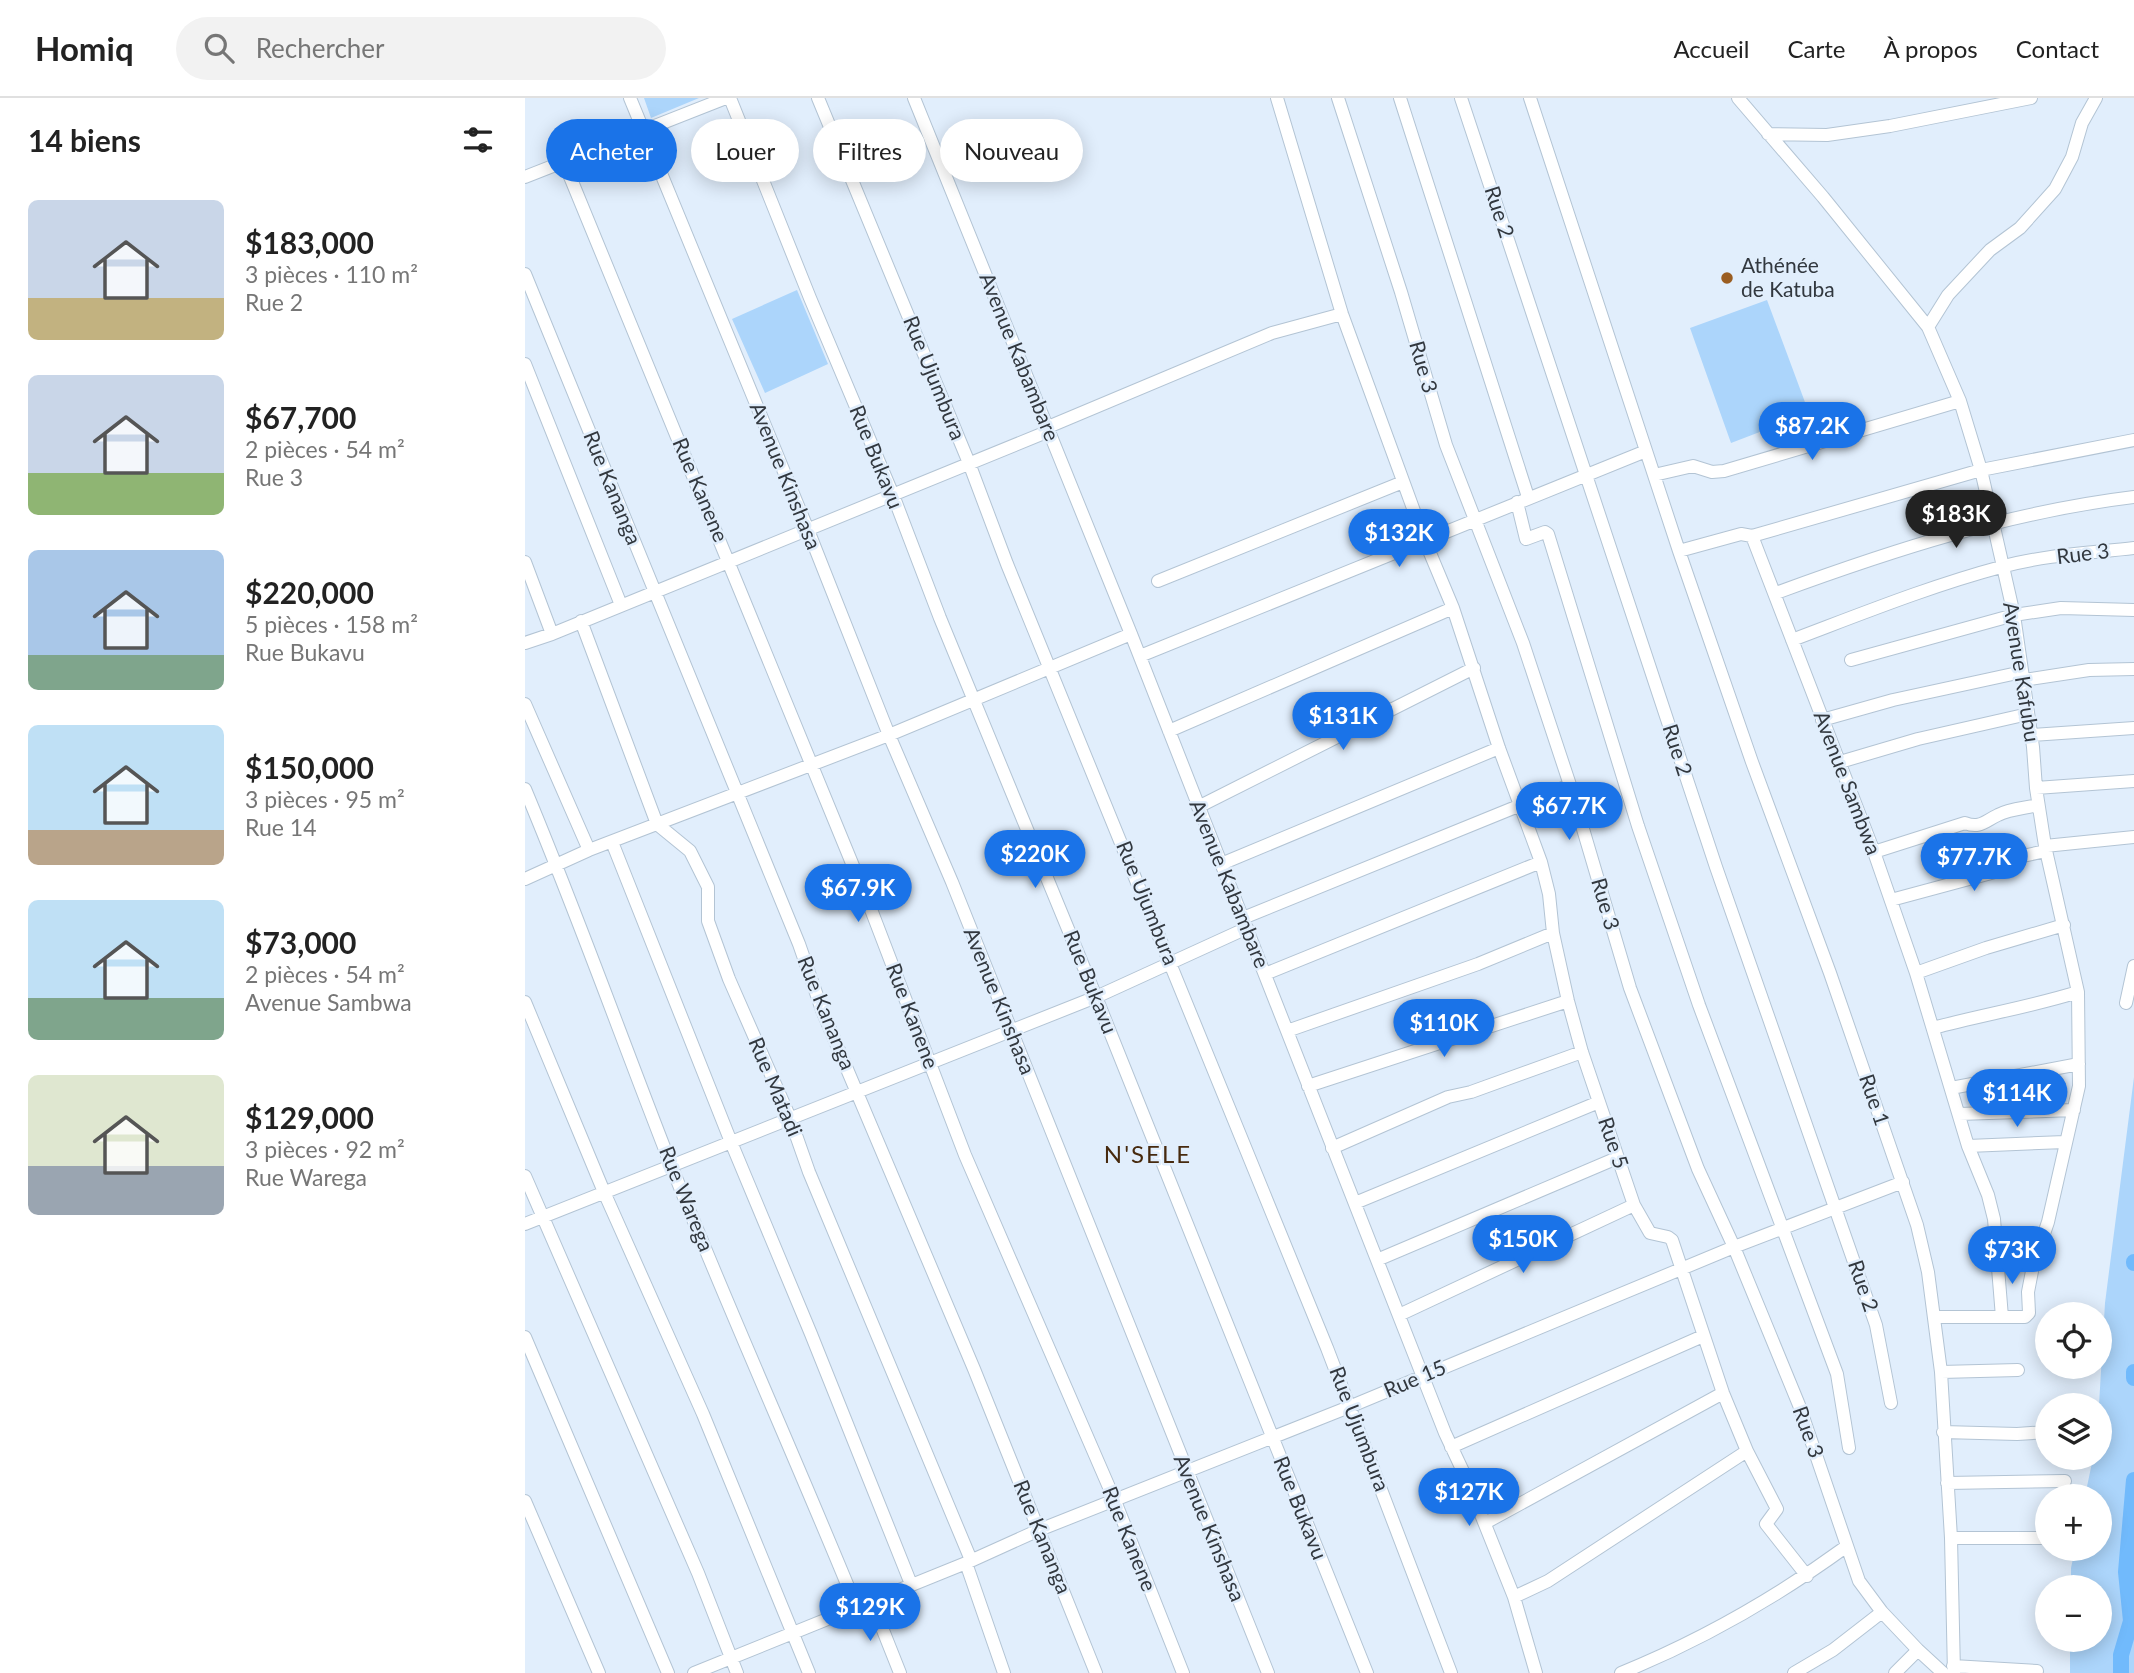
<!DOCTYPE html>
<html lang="fr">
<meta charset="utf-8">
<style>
body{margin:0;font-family:Lato,sans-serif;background:#f2f2f2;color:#222;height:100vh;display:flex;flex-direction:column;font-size:26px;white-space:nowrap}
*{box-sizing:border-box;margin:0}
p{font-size:23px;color:#767676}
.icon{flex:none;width:38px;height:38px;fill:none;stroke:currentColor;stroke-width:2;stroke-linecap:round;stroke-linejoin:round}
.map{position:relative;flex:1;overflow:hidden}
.panel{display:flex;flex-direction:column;background:#fff;width:525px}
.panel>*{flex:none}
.banner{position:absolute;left:21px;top:21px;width:665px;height:63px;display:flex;gap:14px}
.buttons{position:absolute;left:1510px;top:1204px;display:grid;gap:14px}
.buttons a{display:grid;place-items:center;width:77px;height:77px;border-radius:50%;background:#fff;box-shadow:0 4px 18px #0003;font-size:35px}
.price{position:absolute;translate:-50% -60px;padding:0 16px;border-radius:24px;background:#1a73e8;color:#fff;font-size:23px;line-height:46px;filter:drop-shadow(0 2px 4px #0008)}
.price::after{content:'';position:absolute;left:50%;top:42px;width:21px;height:16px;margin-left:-10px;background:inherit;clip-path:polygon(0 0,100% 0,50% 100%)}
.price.selected{background:#222;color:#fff}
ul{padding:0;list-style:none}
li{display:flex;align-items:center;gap:21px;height:175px;padding:0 28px}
li span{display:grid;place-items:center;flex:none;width:196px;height:140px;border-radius:10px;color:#555}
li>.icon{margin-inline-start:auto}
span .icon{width:84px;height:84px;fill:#fffc;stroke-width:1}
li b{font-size:30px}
h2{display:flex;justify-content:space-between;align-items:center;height:84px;padding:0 28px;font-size:30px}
.pill{padding:0 24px;border-radius:32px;background:#fff;box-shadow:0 4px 18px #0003;font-size:24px;line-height:63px}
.pill.selected{background:#1a73e8;color:#fff}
header{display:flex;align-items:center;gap:42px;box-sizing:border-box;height:98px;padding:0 35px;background:#fff;border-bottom:2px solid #e0e0e0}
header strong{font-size:33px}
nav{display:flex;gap:38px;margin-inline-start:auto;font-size:24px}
.search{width:490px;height:63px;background:#f2f2f2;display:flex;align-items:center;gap:18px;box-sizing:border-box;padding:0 24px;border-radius:38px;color:#767676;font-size:26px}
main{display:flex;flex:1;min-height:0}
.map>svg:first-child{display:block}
.green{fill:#acd5fb}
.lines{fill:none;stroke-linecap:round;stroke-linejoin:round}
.river{stroke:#71bafc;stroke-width:16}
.minor-casing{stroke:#b3c4d4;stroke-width:14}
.minor{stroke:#fff;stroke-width:12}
.poi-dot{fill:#9a5d21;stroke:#e1eefc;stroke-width:2.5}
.labels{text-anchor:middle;stroke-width:5;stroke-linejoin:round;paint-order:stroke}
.street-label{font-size:21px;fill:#32383f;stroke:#e1eefc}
.poi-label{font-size:21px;fill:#32383f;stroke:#e1eefc;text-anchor:start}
.quarter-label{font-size:24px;letter-spacing:2px;fill:#472a0e;stroke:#e1eefc}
</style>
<header>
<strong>Homiq</strong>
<div class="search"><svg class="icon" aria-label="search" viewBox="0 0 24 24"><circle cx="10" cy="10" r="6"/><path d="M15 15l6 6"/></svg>Rechercher</div>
<nav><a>Accueil</a><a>Carte</a><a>À propos</a><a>Contact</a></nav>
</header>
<main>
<section class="panel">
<h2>14 biens<svg class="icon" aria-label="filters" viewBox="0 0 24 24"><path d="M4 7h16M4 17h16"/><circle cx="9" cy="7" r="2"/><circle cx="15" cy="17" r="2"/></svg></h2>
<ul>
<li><span style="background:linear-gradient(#c9d6e8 70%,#c2b280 0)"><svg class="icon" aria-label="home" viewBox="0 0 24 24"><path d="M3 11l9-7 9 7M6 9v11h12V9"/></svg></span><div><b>$183,000</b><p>3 pièces · 110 m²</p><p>Rue 2</p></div></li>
<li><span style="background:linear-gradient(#c9d6e8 70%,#8fb573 0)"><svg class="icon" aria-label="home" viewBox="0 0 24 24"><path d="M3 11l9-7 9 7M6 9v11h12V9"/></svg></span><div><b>$67,700</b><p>2 pièces · 54 m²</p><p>Rue 3</p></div></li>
<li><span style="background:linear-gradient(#a9c7e8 75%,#7fa58c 0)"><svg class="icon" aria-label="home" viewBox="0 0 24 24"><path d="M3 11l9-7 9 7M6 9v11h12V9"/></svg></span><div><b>$220,000</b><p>5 pièces · 158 m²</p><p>Rue Bukavu</p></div></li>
<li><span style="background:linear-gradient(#bfe0f5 75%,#b9a48a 0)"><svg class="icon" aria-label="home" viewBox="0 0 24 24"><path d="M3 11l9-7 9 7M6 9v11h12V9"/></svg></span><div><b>$150,000</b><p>3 pièces · 95 m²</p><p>Rue 14</p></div></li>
<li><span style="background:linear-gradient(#bfe0f5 70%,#7fa58c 0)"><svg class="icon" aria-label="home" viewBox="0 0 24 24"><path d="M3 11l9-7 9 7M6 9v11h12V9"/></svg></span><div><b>$73,000</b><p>2 pièces · 54 m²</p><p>Avenue Sambwa</p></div></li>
<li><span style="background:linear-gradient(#dfe7d0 65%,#9aa5b1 0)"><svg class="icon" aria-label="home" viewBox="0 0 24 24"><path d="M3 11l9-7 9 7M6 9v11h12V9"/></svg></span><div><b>$129,000</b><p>3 pièces · 92 m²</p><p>Rue Warega</p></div></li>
</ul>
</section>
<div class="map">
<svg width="1609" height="1575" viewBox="0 0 1609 1575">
<rect width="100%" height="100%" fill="#e1eefc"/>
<!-- green -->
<path class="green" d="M119 0H174L126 20Z
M272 192 303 266 240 295 207 221Z
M1242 202 1284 315 1206 345 1165 230Z
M1609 979V1575H1545V1542H1575V1489H1546V1470L1550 1451H1575V1398H1560L1568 1360H1575L1574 1307 1580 1205Z"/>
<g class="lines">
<!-- river -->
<path class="river" d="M1609 1164V1165
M1609 1274V1280
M1596 1575V1557L1606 1523 1601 1474 1609 1382"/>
<defs>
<path id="minor" d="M105 0 283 432 364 637 427 784 743 1575
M205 0 285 200 368 397 415 520 571 899 842 1575
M293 0 444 365 482 466 802 1250 926 1575
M389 0 606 536 920 1335 943 1384 989 1499 1011 1575
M752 0 817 216 900 443 928 510 974 650 1016 764 1024 796 1028 835 1043 903 1057 954 1109 1107 1125 1135 1143 1139 1147 1142 1198 1295 1222 1353 1252 1411 1241 1426 1282 1478
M813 0 876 194 921 347 998 545 1045 687 1105 890 1173 1071 1209 1149 1274 1307 1334 1483 1357 1514 1393 1552 1418 1575
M875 0 1003 399
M936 0 1191 769 1351 1227 1366 1305
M1005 0 1154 453 1227 664 1305 875 1392 1127 1403 1174 1416 1274 1426 1440 1429 1575
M1213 0 1298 99 1403 229 1435 303 1456 372 1489 517 1508 649 1511 690 1520 748 1553 894 1554 988 1523 1124 1508 1168 1503 1194 1504 1215 1500 1219H1409
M1243 36 1302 37 1365 28 1506 0
M39 64 347 814 440 1057 590 1403 658 1575
M0 79 201 0
M0 176 274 846 297 912 449 1271 571 1575
M1403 229 1423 197 1465 152 1495 130 1530 91 1547 59 1557 25 1571 0
M0 266 96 507
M523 329 747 235 817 216
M1129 377 1168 368 1187 374 1199 373 1435 303
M992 404 1001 441 1020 434 1023 436 1113 728 1174 907 1312 1276 1324 1350
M1227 438 1349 754 1391 875 1443 1048 1463 1097 1469 1121 1477 1219
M1154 453 1216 436 1227 438 1456 372 1609 342
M0 464 27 536
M633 483 878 384
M1251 495C1368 452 1485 414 1609 399
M56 523 132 726 165 753 183 789V823L204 881 265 1020 284 1074 446 1462
M1267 542C1336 516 1405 488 1476 469 1519 457 1565 455 1609 450
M0 545 27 536 524 333
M615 558 1121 353
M1326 562 1489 517 1536 510 1609 512
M1499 582 1564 572 1609 571
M0 606 64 752
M1297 622 1368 602 1497 574
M644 633 928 510
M1507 637 1609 630
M1315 664 1393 641 1503 616
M1511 690 1609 683
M0 691C52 815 97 942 146 1067 205 1215 271 1361 331 1508
M673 709 949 570
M87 744 206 1044 286 1236 386 1486
M1520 748 1609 739
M1349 754 1440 725C1455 731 1460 723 1473 717 1484 711 1501 710 1513 707
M696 766 974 650
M0 781 64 752 364 637 606 536
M1366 802 1481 771 1488 760 1521 753
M718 820 1045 687
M1391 875 1461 850 1539 827
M740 876 1016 764
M0 904 79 1094 178 1316 284 1575
M1601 905 1609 868
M1408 930C1456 917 1505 909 1553 894
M762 933 953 866 1028 835
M783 988 1043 903
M1426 990 1554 966
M1434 1016 1549 1012
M1443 1048 1540 1044
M807 1050 923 999 946 994 1057 954
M0 1078 173 1475 212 1575
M830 1105 1074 1004
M0 1126 571 899 722 830
M852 1162 1092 1060
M874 1217 1109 1107
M0 1239 143 1575
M1416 1274 1493 1272
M1418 1334 1492 1336 1522 1334
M926 1349 1178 1238
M1422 1385 1540 1383
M0 1403 74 1575
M960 1425 1198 1295
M1426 1440H1522
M441 1465 479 1575
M989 1499 1023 1483 1222 1353
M346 1502 375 1575
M1428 1568 1512 1573
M169 1575 441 1465 514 1432 824 1309 1209 1149 1378 1084
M1096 1575C1177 1542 1252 1499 1322 1448
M1269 1575 1308 1552 1357 1514
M1370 1575 1393 1552"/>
</defs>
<!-- minor casing -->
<use href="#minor" class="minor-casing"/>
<!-- minor -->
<use href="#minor" class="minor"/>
</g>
<!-- markers -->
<circle class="poi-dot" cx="1202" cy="180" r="7"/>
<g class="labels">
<!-- street labels -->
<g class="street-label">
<text transform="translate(974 114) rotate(72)" y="7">Rue 2</text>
<text transform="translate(494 259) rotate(68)" y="7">Avenue Kabambare</text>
<text transform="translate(898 269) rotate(74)" y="7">Rue 3</text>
<text transform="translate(409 280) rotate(68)" y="7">Rue Ujumbura</text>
<text transform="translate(351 359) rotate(68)" y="7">Rue Bukavu</text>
<text transform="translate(260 378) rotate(68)" y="7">Avenue Kinshasa</text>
<text transform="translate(87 390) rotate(68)" y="7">Rue Kananga</text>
<text transform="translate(175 392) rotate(67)" y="7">Rue Kanene</text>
<text transform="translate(1558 456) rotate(-7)" y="7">Rue 3</text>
<text transform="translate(1496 574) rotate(81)" y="7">Avenue Kafubu</text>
<text transform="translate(1152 652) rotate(72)" y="7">Rue 2</text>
<text transform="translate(1322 685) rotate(69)" y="7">Avenue Sambwa</text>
<text transform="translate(704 786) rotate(68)" y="7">Avenue Kabambare</text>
<text transform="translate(622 805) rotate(68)" y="7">Rue Ujumbura</text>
<text transform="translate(1080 806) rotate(74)" y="7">Rue 3</text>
<text transform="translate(565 884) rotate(68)" y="7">Rue Bukavu</text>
<text transform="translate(474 903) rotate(68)" y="7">Avenue Kinshasa</text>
<text transform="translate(301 915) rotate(68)" y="7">Rue Kananga</text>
<text transform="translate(387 918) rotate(69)" y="7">Rue Kanene</text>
<text transform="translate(250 989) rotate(67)" y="7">Rue Matadi</text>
<text transform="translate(1349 1002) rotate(71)" y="7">Rue 1</text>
<text transform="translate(1088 1045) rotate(71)" y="7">Rue 5</text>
<text transform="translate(161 1101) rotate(68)" y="7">Rue Warega</text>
<text transform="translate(1338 1188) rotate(71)" y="7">Rue 2</text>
<text transform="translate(890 1281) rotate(-23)" y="7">Rue 15</text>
<text transform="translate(834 1331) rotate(69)" y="7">Rue Ujumbura</text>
<text transform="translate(1283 1334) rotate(70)" y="7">Rue 3</text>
<text transform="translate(775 1410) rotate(68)" y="7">Rue Bukavu</text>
<text transform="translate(684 1430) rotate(68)" y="7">Avenue Kinshasa</text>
<text transform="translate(517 1439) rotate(68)" y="7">Rue Kananga</text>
<text transform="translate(604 1441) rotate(68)" y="7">Rue Kanene</text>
</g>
<!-- poi labels -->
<g class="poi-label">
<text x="1216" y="175">Athénée<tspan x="1216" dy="24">de Katuba</tspan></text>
</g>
<!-- quarter labels -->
<g class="quarter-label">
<text x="623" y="1065">N'SELE</text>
</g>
</g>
</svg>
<div class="buttons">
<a><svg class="icon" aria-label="locate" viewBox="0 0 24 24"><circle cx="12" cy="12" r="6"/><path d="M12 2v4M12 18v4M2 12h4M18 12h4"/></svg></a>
<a><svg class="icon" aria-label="layers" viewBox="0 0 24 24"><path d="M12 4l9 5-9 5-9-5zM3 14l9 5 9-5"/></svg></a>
<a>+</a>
<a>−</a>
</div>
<b class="price" style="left:1287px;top:364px">$87.2K</b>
<b class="price selected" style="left:1431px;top:452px">$183K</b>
<b class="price" style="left:874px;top:471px">$132K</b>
<b class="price" style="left:818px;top:654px">$131K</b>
<b class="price" style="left:1044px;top:744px">$67.7K</b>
<b class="price" style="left:510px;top:792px">$220K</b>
<b class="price" style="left:1449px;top:795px">$77.7K</b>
<b class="price" style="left:333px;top:826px">$67.9K</b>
<b class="price" style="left:919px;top:961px">$110K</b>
<b class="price" style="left:1492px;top:1031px">$114K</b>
<b class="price" style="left:998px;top:1177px">$150K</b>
<b class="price" style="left:1487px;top:1188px">$73K</b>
<b class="price" style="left:944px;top:1430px">$127K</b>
<b class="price" style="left:345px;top:1545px">$129K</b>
<div class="banner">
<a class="pill selected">Acheter</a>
<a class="pill">Louer</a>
<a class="pill">Filtres</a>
<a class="pill">Nouveau</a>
</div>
</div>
</main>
